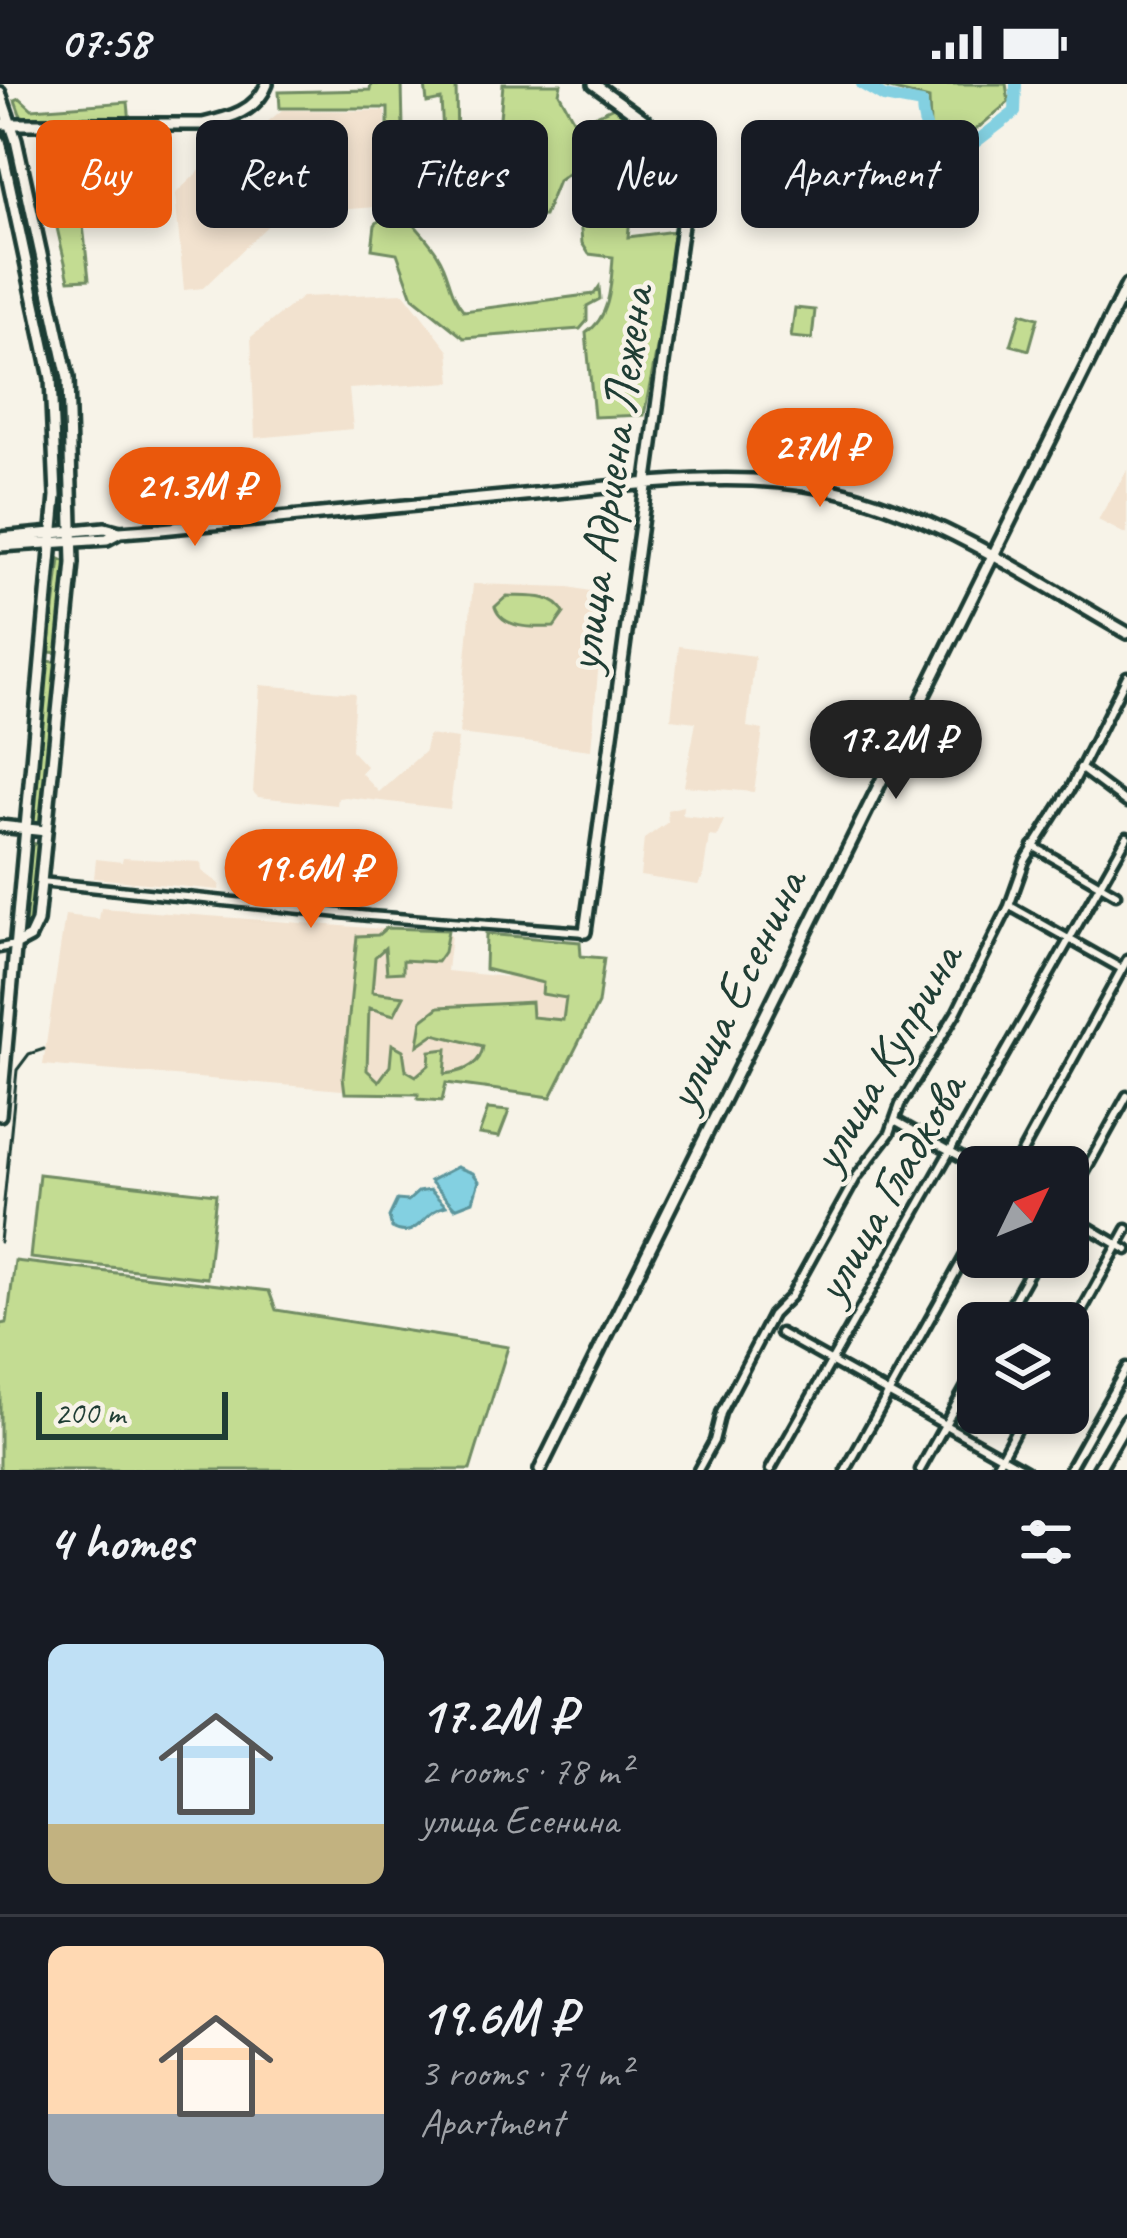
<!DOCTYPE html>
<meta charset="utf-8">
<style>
body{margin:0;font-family:Caveat,sans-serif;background:#242831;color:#f1f3f6;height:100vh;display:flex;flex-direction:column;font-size:45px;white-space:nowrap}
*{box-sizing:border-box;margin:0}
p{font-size:39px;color:#9ea1a6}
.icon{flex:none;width:66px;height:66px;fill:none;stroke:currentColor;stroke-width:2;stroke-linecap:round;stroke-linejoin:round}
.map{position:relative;height:1386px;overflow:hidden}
.side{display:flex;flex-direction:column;background:#171b24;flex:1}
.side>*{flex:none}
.hud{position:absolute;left:36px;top:36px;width:1056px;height:108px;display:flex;gap:24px}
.needle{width:78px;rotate:47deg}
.fabs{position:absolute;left:957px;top:1062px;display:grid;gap:24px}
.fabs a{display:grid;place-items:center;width:132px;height:132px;border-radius:18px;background:#171b24;box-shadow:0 6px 18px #0003;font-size:60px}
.scale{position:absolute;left:36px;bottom:30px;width:192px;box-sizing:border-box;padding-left:12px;border:6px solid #1f3d34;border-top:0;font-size:33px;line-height:42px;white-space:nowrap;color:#1f3d34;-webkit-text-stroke:9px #f7f3e8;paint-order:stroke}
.price{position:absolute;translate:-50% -102px;padding:0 27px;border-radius:42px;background:#ea580c;color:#fff;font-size:39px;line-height:78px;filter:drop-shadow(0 3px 6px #0008)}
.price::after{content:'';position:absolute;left:50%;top:72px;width:36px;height:27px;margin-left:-18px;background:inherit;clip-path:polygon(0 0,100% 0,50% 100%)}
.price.on{background:#222;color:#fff}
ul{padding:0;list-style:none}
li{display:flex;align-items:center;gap:36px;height:300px;padding:0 48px}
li+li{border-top:3px solid #363941}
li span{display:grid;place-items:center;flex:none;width:336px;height:240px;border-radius:18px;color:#555}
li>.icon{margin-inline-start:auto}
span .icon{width:144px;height:144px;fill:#fffc;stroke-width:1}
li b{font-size:51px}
h2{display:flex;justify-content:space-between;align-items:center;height:144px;padding:0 48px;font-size:51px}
.tag{padding:0 42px;border-radius:18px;background:#171b24;box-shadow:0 6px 18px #0003;font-size:42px;line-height:108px}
.tag.on{background:#ea580c;color:#fff}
.status{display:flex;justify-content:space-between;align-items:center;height:84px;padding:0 60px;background:#171b24;direction:ltr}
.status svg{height:33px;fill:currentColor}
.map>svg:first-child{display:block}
.built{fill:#f2e2cf}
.green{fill:#c3dc92;stroke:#718c63;stroke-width:3}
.water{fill:#83d0e1;stroke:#5b959c;stroke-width:3}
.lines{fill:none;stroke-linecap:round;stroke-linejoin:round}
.river{stroke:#83d0e1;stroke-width:12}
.street-casing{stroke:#1f3d34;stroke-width:15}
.secondary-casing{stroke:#1f3d34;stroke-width:18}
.street{stroke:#f7f3e8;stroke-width:6}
.secondary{stroke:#f7f3e8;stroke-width:9}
.tram{stroke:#1f3d34;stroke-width:3}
.labels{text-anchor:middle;stroke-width:9;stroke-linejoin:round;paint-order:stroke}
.street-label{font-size:51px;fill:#1f3d34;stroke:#f7f3e8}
</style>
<div class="status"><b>07:58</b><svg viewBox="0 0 49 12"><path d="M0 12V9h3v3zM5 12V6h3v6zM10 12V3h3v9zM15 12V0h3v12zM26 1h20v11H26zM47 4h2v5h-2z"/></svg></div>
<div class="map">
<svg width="1127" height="1386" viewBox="0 0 1127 1386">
<rect width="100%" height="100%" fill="#f7f3e8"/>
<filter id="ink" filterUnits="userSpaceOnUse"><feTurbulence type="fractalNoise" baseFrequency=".00833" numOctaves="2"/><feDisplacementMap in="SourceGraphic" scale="24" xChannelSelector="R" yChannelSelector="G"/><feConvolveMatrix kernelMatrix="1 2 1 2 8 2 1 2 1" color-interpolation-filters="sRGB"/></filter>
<g filter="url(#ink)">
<!-- built -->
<path class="built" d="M282 26 385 27 390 122 310 128 246 56Z
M227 61 288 122 203 204 184 206 175 110Z
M404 209 449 267 452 298 349 305 353 345 255 354 251 253 302 213Z
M1127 386V451L1098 436Z
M473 500 569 503 605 510 591 666 459 650Z
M679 562 755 572 747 643 763 646 754 708 684 702 696 638 671 635Z
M260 601 355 609 351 666 366 682 361 689 379 708 425 667 428 651 458 655 450 725 346 713 338 714 337 721 258 713 253 708Z
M683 722 682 731 724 736 717 753 709 752 703 793 698 801 640 792 644 755 668 738 667 726Z
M123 774 201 778 202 787 220 800 219 806 94 794 96 775 122 778Z
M101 824 451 850 447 887 506 893 510 864 604 874 598 920 551 1013 445 999 354 1007 43 981 65 831 99 835Z"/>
<!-- green -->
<path class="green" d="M371 0H402L403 44 388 47V24H280L279 8 370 6Z
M425 0H456L457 65 444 66 441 16 427 19Z
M503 0H561L559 9 576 40 616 22 624 31 633 107 628 153 675 147 670 198 644 331 594 333 586 249C611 233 611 200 613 173L589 170 582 159 576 84 558 97 544 132 526 133 503 109 498 58Z
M871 0H1006L1009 18 954 64 930 44 929 15Z
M20 14 32 25 128 18 130 39 29 37 20 30 15 16Z
M393 121 400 122C411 140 428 153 438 171 451 192 448 208 464 227L594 210 599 203 600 215 587 222V237L580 245 464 254 413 213 397 169 372 165 375 141Z
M82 132 89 195 69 196 55 135Z
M795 224 815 226 812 255 791 253Z
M1021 229 1038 234 1029 266 1011 261Z
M60 475 66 478V484L59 569 49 568Z
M507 512C527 513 554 509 564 529L554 543C533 544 502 545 495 523Z
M46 577 56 578 40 740H31Z
M28 759 39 760 33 831 22 852Z
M386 844 448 846 444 868 437 878 403 876V888L387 889 385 864 375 873 372 908 404 912 394 931 369 924 367 986 379 997 390 982 392 960 403 966 406 986 416 992 429 981 430 967 447 965 445 990C463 988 481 982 483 962L434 950 418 961 422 936 439 923 531 918 532 933 563 936 566 914 542 910 543 899 485 885 486 850 580 858 581 872 604 874 598 920 551 1013 446 999 442 1017 418 1015V1010L345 1009 343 993 357 852 378 851Z
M488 1025 509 1027 499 1053 479 1050Z
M39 1090 216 1110 207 1194 30 1174Z
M15 1177 269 1207 276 1226 508 1263 470 1386H0V1240L7 1239Z"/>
<!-- water -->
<path class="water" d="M457 1083 473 1089 479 1097 473 1117 455 1124 430 1097Z
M430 1106 446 1122C423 1126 418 1158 392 1144L389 1133 397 1116 408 1117 418 1108Z"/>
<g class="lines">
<!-- river -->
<path class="river" d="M862 0 884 13 922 20C922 48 933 59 956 73L1015 28 1016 0"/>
<defs>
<path id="street" d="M1080 684 1127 719
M1033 762 1116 810
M41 798 369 832 585 848
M1010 822 1122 885
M0 864 15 861
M896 1037 979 1083
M1014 1083 1127 876
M1068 1118 1127 1012
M1068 1131 1127 1166
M1001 1239 1038 1173
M780 1249 1026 1386
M1068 1252 1127 1145
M698 1386 714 1357 721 1329 772 1231 791 1212 857 1092 890 1049 900 1021 956 929 1009 822 1025 777 1071 704 1127 592
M770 1386 1127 753
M846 1386 978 1148
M920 1386 978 1281
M994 1386 1025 1329
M1069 1386 1127 1283"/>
<path id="secondary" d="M0 9 16 56 68 294 73 479 37 838 30 853 15 861
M0 40H203C229 34 256 28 267 0
M0 57 51 294 56 412 0 1031
M0 454 105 444 120 448 161 445C285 433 409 422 534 410 641 401 754 381 859 413 955 441 1041 500 1127 549
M0 462 107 455 120 448
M0 742 46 747
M585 848 691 75 680 62 594 0
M540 1386 1127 201
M1098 1386 1127 1336"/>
</defs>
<!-- street casing -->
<use href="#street" class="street-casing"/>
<!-- secondary casing -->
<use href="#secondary" class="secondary-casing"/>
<!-- street -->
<use href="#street" class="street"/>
<!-- secondary -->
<use href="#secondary" class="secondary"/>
<!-- tram -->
<path class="tram" d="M0 1158 17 986 29 970 44 965"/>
</g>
</g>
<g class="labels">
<!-- street labels -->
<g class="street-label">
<text transform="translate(608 395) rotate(-82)" y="18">улица Адриена Лежена</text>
<text transform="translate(734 905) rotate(-64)" y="18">улица Есенина</text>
<text transform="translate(884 973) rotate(-60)" y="18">улица Куприна</text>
<text transform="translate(888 1103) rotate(-60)" y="18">улица Гладкова</text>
</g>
</g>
</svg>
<div class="fabs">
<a><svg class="needle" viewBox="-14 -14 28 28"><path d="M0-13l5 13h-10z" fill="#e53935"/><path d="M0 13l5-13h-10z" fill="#9ea1a6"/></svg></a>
<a><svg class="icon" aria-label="layers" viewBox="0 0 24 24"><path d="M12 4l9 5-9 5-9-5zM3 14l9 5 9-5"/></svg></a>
</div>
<div class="scale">200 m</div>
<b class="price" style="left:820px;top:426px">27M ₽</b>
<b class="price" style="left:195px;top:465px">21.3M ₽</b>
<b class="price on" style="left:896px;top:718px">17.2M ₽</b>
<b class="price" style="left:311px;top:847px">19.6M ₽</b>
<div class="hud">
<a class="tag on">Buy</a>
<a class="tag">Rent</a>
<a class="tag">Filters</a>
<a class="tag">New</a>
<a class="tag">Apartment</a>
</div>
</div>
<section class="side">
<h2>4 homes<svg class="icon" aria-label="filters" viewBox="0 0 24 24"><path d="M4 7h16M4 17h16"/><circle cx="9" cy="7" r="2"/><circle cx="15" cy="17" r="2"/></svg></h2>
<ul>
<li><span style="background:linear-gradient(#bfe0f5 75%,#c2b280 0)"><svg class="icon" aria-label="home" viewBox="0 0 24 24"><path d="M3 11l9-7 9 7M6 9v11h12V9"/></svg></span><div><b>17.2M ₽</b><p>2 rooms · 78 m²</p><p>улица Есенина</p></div></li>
<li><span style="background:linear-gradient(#ffd9b3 70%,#9aa5b1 0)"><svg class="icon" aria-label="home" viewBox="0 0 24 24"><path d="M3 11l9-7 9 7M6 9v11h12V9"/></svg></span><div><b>19.6M ₽</b><p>3 rooms · 74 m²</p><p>Apartment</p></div></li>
</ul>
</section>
